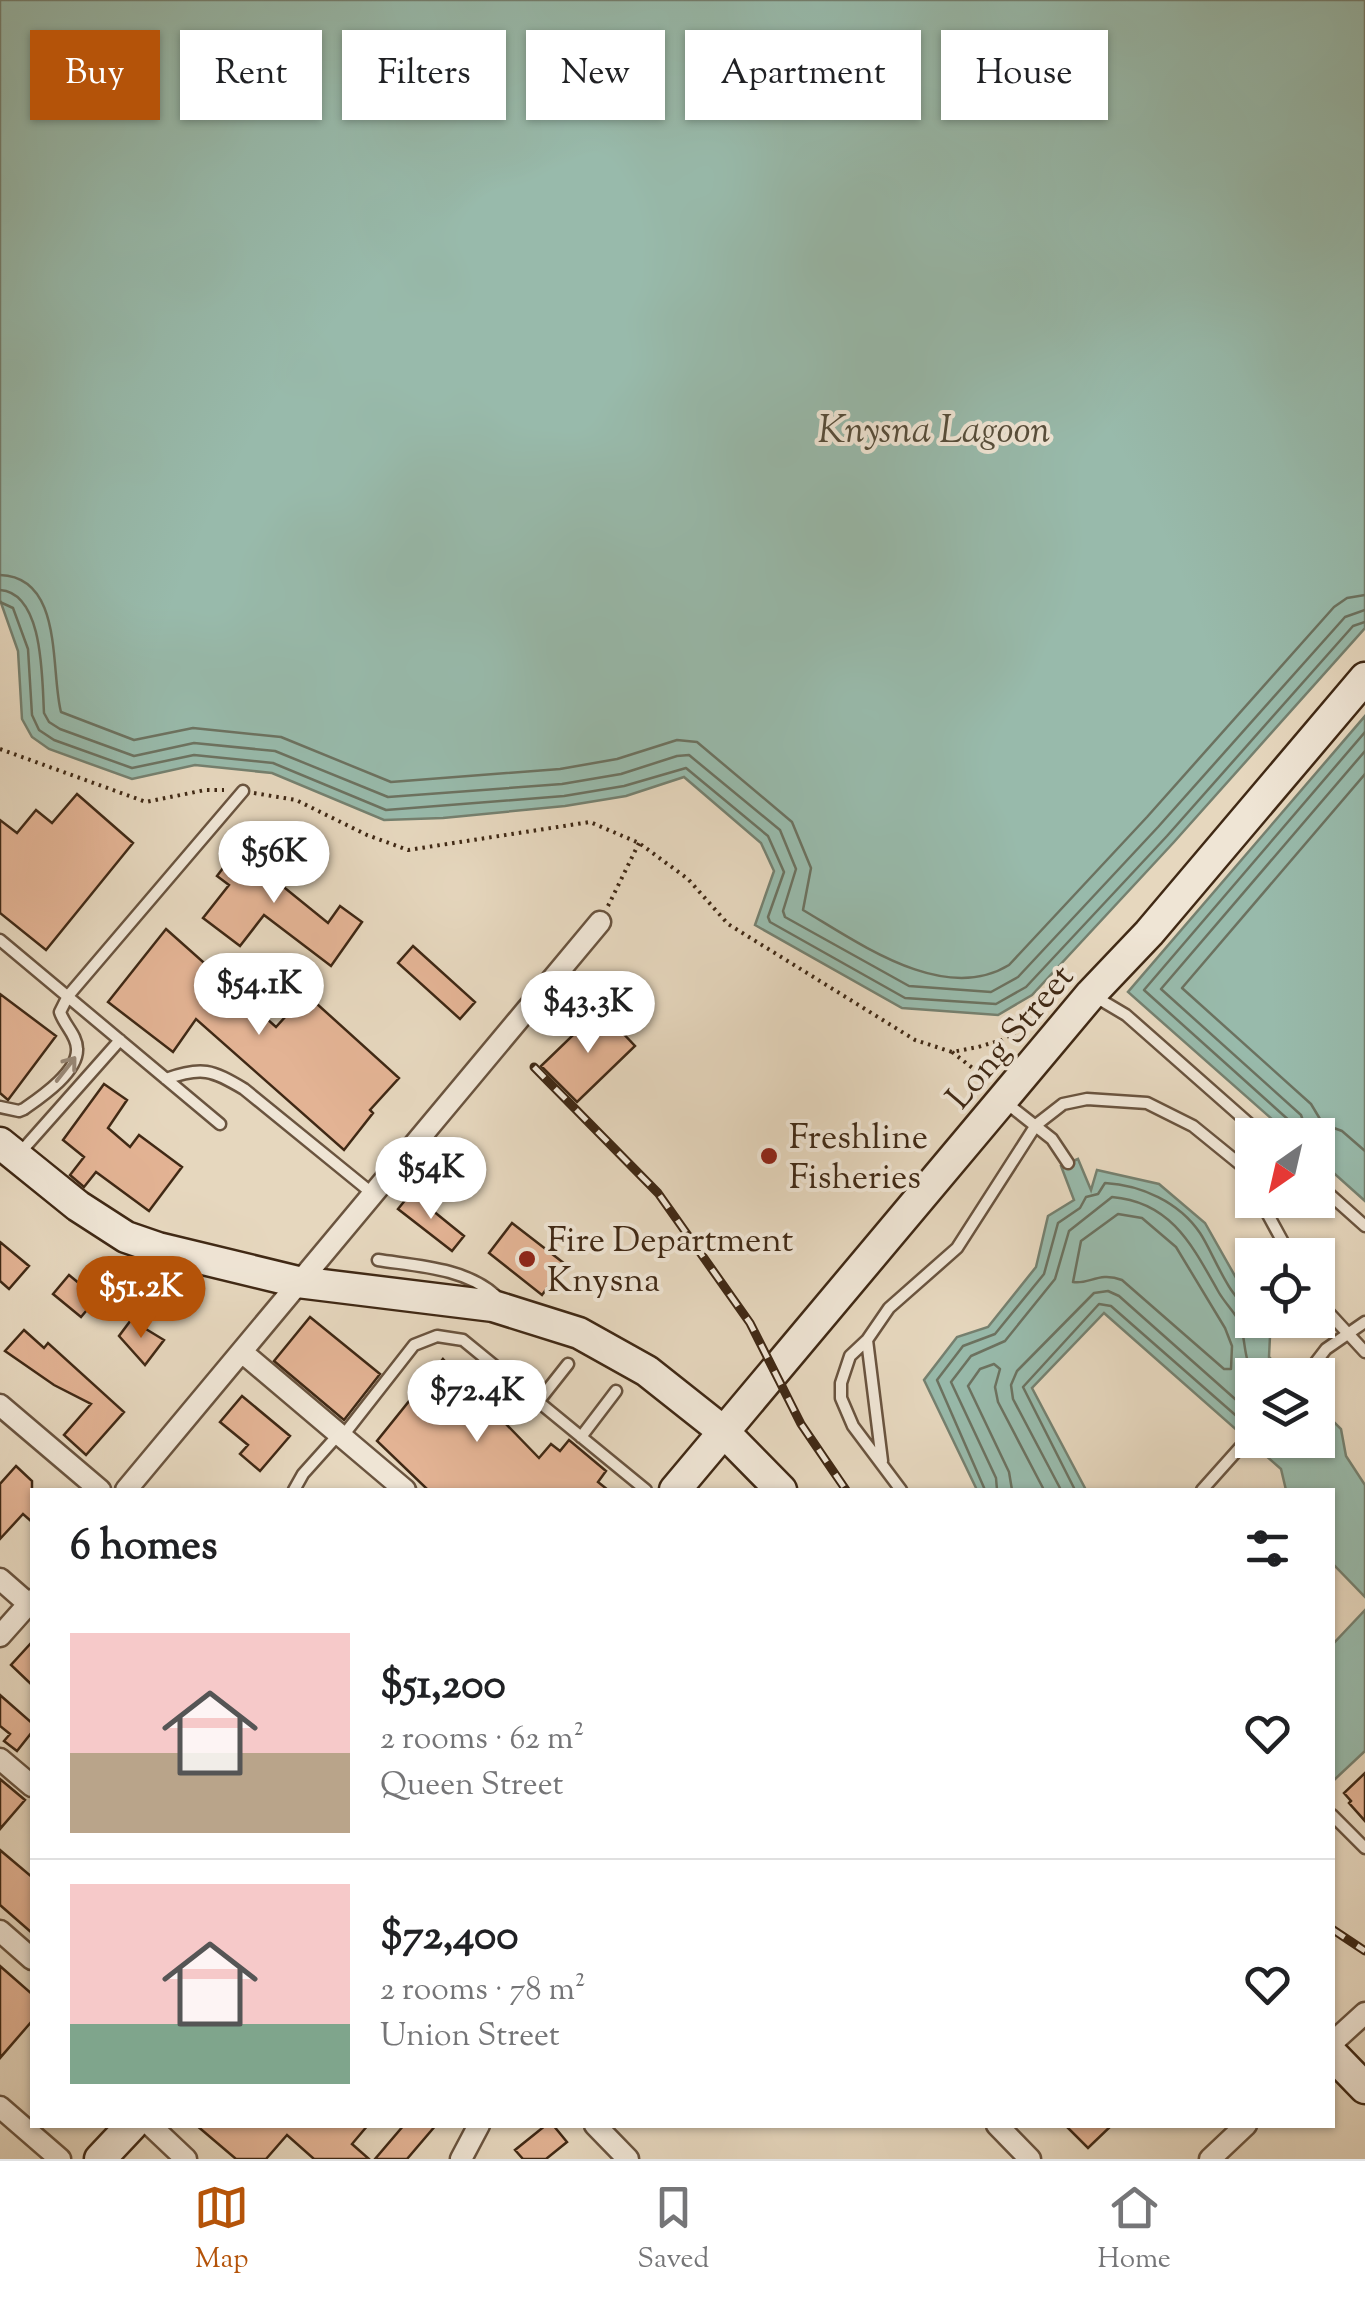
<!DOCTYPE html>
<meta charset="utf-8">
<style>
body{margin:0;font-family:"Sorts Mill Goudy",serif;background:#f6f6f6;color:#202124;height:100vh;display:flex;flex-direction:column;font-size:38px;white-space:nowrap}
*{box-sizing:border-box;margin:0}
p{font-size:32px;color:#757577}
.icon{flex:none;width:55px;height:55px;fill:none;stroke:currentColor;stroke-width:2;stroke-linecap:round;stroke-linejoin:round}
.map{position:relative;flex:1;overflow:hidden}
.side{position:absolute;left:30px;top:1488px;width:1305px;height:640px;display:flex;flex-direction:column;background:#fff;border-radius:0px;box-shadow:0 2px 8px #0004}
.side>*{flex:none}
.top-card{position:absolute;left:30px;top:30px;width:1305px;height:90px;display:flex;gap:20px}
.needle{width:65px;rotate:214deg}
.fabs{position:absolute;left:1235px;top:1118px;display:grid;gap:20px}
.fabs a{display:grid;place-items:center;width:100px;height:100px;border-radius:0px;background:#fff;box-shadow:0 2px 8px #0004;font-size:50px}
.price{position:absolute;translate:-50% -85px;padding:0 22px;border-radius:35px;background:#fff;color:#222;font-size:32px;line-height:65px;filter:drop-shadow(0 2px 5px #0008)}
.price::after{content:'';position:absolute;left:50%;top:60px;width:30px;height:22px;margin-left:-15px;background:inherit;clip-path:polygon(0 0,100% 0,50% 100%)}
.price.on{background:#b45309;color:#fff}
ul{padding:0;list-style:none}
li{display:flex;align-items:center;gap:30px;height:250px;padding:0 40px}
li+li{border-top:2px solid #e0e0e0}
li span{display:grid;place-items:center;flex:none;width:280px;height:200px;border-radius:0px;color:#555}
li>.icon{margin-inline-start:auto}
span .icon{width:120px;height:120px;fill:#fffc;stroke-width:1}
li b{font-size:42px}
h2{display:flex;justify-content:space-between;align-items:center;height:120px;padding:0 40px;font-size:42px}
.tag{padding:0 35px;border-radius:0px;background:#fff;box-shadow:0 2px 8px #0004;font-size:35px;line-height:90px}
.tag.on{background:#b45309;color:#fff}
.tabs{display:flex;justify-content:space-around;align-items:center;height:140px;border-top:2px solid #e0e0e0;background:#fff;font-size:28px;color:#757577}
.tabs a{display:grid;justify-items:center;gap:5px}
.tabs .on{color:#b45309}
.map>svg:first-child{display:block}
.water{fill:#98baab;stroke:#75806f;stroke-width:2.5}
.lines{fill:none;stroke-linecap:round;stroke-linejoin:round}
.shore{stroke:#6c7260;stroke-width:2.5}
.building{fill:#e3b394;stroke:#402915;stroke-width:2.5}
.lane-casing{stroke:#6a543f;stroke-width:15}
.street-casing{stroke:#6a543f;stroke-width:25}
.secondary-casing{stroke:#402915;stroke-width:35}
.path{stroke:#402915;stroke-width:4;stroke-dasharray:2.5 5;stroke-linecap:butt}
.lane{stroke:#efe5d5;stroke-width:10}
.street{stroke:#efe5d5;stroke-width:20}
.secondary{stroke:#efe5d5;stroke-width:30}
.rail-casing{stroke:#402915;stroke-width:9}
.rail{stroke:#efe5d5;stroke-width:5;stroke-dasharray:15;stroke-linecap:butt}
.oneway{stroke:#988775}
.poi-dot{fill:#8f2418;stroke:#efe5d5;stroke-width:4}
.labels{text-anchor:middle;stroke-width:8;stroke-linejoin:round;paint-order:stroke}
.street-label{font-size:35px;fill:#402915;stroke:#efe5d5}
.poi-label{font-size:35px;fill:#402915;stroke:#efe5d5;text-anchor:start}
.water-label{font-size:38px;font-style:italic;fill:#564d3a;stroke:#efe5d5}
</style>
<div class="map">
<svg width="1365" height="2159" viewBox="0 0 1365 2159">
<rect width="100%" height="100%" fill="#e6d7be"/>
<filter id="stains"><feTurbulence type="fractalNoise" baseFrequency=".002" numOctaves="4"/><feColorMatrix values="0 0 0 0 .2 0 0 0 0 .09 0 0 0 0 .02 0 0 0 .5 -.17"/></filter>
<radialGradient id="worn" r=".72"><stop offset=".6" stop-color="#630" stop-opacity="0"/><stop offset="1" stop-color="#630" stop-opacity=".3"/></radialGradient>
<!-- water -->
<path class="water" d="M0 0H1365V628L1174 842 1032 995 998 1015 902 1008 755 925 774 871 761 843 684 777 626 796 565 806 443 818 384 820 272 773 195 765 132 779 49 749 32 737 22 719 18 651 0 600Z
M1365 716V1201L1318 1159V1135H1290L1128 992Z
M1078 1159 1091 1190 1097 1170 1159 1184 1205 1223 1252 1306V1320H1261L1270 1336 1269 1357 1287 1375H1252V1440H1318V1406L1341 1429 1346 1456 1365 1485V1597L1333 1564 1332 1490H1286L1281 1469 1104 1313 1032 1388 1086 1490H977L924 1380 957 1337 988 1327 1036 1267 1048 1216 1074 1200 1061 1166Z
M1365 1610V1751L1333 1781V1644Z"/>
<g class="lines">
<!-- shore -->
<path class="shore" d="M0 575C64 577 50 670 61 712L134 740 193 728 281 737 391 782 560 769 617 759 677 740 697 742 792 822 811 868 803 910C859 943 944 1005 1009 965L1147 817 1334 607 1347 598 1365 595
M0 590C44 593 42 680 44 713L49 722 60 729 134 756 194 743 275 751 388 797 562 784 621 774 677 756 689 755 780 830 796 869 783 911 785 917 909 986 991 992 1018 977 1158 827 1345 617 1365 610
M0 602 13 608 28 649 32 715 39 730 54 740 132 768 194 755 273 763 386 810 564 796 624 786 686 768 768 836 784 872 768 917 770 922 905 998 996 1004 1026 987 1167 836 1353 626 1365 622
M1365 774 1182 988 1311 1104 1323 1124 1342 1131 1365 1151
M1296 1135 1292 1123 1144 990 1365 732
M1308 1135 1301 1115 1161 989 1365 751
M1118 1214 1142 1218 1176 1247 1225 1328 1232 1346 1231 1369H1224L1122 1280C1099 1271 1089 1285 1073 1282L1081 1241Z
M985 1490 937 1380 963 1346 995 1334 1044 1274 1058 1223 1080 1208 1086 1197 1098 1194 1105 1183C1141 1185 1179 1202 1200 1233 1213 1252 1231 1304 1252 1309
M997 1490 996 1478 951 1382 971 1356 1005 1341 1055 1279 1069 1231 1112 1197C1171 1202 1192 1245 1218 1291 1224 1302 1236 1314 1240 1323 1246 1340 1243 1361 1255 1375
M1012 1490 1009 1472 968 1386 980 1369 994 1364 1000 1369 995 1387 998 1402 1044 1490
M1061 1490 1013 1399 1011 1385 1017 1371 1094 1293 1108 1291 1119 1296 1252 1414
M1075 1490 1023 1387 1099 1304 1111 1306 1249 1427"/>
</g>
<!-- building -->
<path class="building" d="M77 794 133 843 46 950 0 913V820L17 833 36 810 52 823Z
M251 831 274 848 259 867 328 923 340 906 362 922 331 966 264 915 240 946 203 918 229 885 217 876Z
M166 929 276 1027 306 994 399 1078 370 1110 373 1113 344 1150 196 1019 173 1052 108 1002Z
M413 946 475 1002 460 1019 398 963Z
M0 994 56 1036 8 1100 0 1093Z
M600 1009 635 1046 577 1102 541 1066Z
M104 1084 127 1100 108 1128 130 1147 139 1135 182 1167 149 1211 96 1172 84 1187 70 1175 84 1157 63 1140Z
M411 1193 464 1236 452 1251 398 1209Z
M512 1223 565 1264 542 1295 489 1253Z
M0 1242 29 1266 9 1289 0 1281Z
M69 1275 97 1298 81 1317 53 1294Z
M310 1317 380 1374 344 1420 274 1361Z
M131 1320 164 1340 145 1365 119 1336Z
M24 1330 44 1348 48 1343 124 1412 86 1455 64 1435 91 1404 54 1385 5 1351Z
M443 1359 539 1458 551 1444 560 1451 569 1440 606 1471 598 1482 608 1490H428L377 1441Z
M242 1396 290 1436 260 1471 240 1454 248 1445 220 1422Z
M16 1466 32 1481V1522L23 1514 0 1539V1484Z
M32 1642V1685L11 1665Z
M0 1695 32 1723V1732L17 1751 4 1741 10 1734 0 1726Z
M1365 1773V1821L1349 1803 1351 1801 1344 1793Z
M0 1779 25 1800 0 1829Z
M0 1850 32 1877V1933L0 1905Z
M0 1966 32 1994V2021L0 2058Z
M196 2125H368L352 2144 369 2159H314L287 2135 266 2159H236Z
M404 2125H436L407 2159H375Z
M546 2125H553L567 2142 546 2159H523L515 2150Z
M1065 2125H1112L1088 2148Z"/>
<g class="lines">
<defs>
<path id="lane" d="M0 940 220 1124
M1094 996 1126 1015 1262 1135
M166 1079C202 1066 212 1070 244 1089L373 1194
M1005 1102 1052 1139 1068 1163
M0 1107 19 1111 24 1109C41 1097 78 1072 77 1049 77 1035 64 1025 60 1012L68 996 243 791
M18 1155 120 1040
M1318 1184 1365 1226
M1264 1200 1266 1211 1290 1255
M378 1260C417 1266 465 1268 495 1295L494 1300
M1318 1301 1365 1352
M867 1340 882 1461
M1306 1375 1326 1349 1365 1322
M538 1402 568 1364
M342 1437 414 1345 437 1336 463 1340 646 1490
M581 1437 616 1391
M294 1490 303 1474 338 1435
M901 1490 853 1426 841 1398V1383L850 1356 867 1340 889 1308 957 1248 1036 1125 1063 1104 1087 1099 1147 1103 1193 1126 1252 1174
M1202 1490 1252 1434
M1332 1815 1365 1848"/>
<path id="street" d="M242 1352 405 1490
M0 1405 100 1490
M126 1490 600 922
M0 1579 32 1607
M0 1636 32 1600
M0 1759 32 1786
M0 1931 32 1959
M1332 2043 1365 2013
M0 2107 60 2159
M150 2125 186 2159
M595 2125 628 2159
M997 2125 1030 2159
M461 2159 479 2125
M1210 2159 1246 2125"/>
<path id="secondary" d="M0 1143 78 1206 126 1237 158 1248 298 1282 493 1306 579 1333 647 1371 724 1432 781 1490
M675 1490 1091 994 1149 933 1365 678
M1332 2054 1365 2088
M100 2159 132 2125"/>
</defs>
<!-- lane casing -->
<use href="#lane" class="lane-casing"/>
<!-- street casing -->
<use href="#street" class="street-casing"/>
<!-- secondary casing -->
<use href="#secondary" class="secondary-casing"/>
<!-- path -->
<path class="path" d="M0 749 146 802 205 790H224
M254 793 296 800 367 835 408 850 590 822 639 843 688 879 728 924 915 1040 952 1052 978 1047 1002 1040 1037 1019
M608 906 639 843
M952 1052 979 1073 984 1082"/>
<!-- lane -->
<use href="#lane" class="lane"/>
<!-- street -->
<use href="#street" class="street"/>
<!-- secondary -->
<use href="#secondary" class="secondary"/>
<defs>
<path id="rail" d="M534 1067 658 1193 750 1323 801 1424 846 1490
M1332 1929 1365 1951"/>
</defs>
<!-- rail casing -->
<use href="#rail" class="rail-casing"/>
<!-- rail -->
<use href="#rail" class="rail"/>
</g>
<!-- one-way arrows -->
<defs><path id="oneway-shaft" d="M-6 0H5M1.5-3L5.5 0L1.5 3" fill="none" stroke-width="1.6" stroke-linecap="round" stroke-linejoin="round" transform="scale(2.5)"/></defs>
<use class="oneway" href="#oneway-shaft" transform="translate(66 1069) rotate(-52)"/>
<!-- markers -->
<g class="poi-dot">
<circle cx="769" cy="1156" r="10"/>
<circle cx="527" cy="1259" r="10"/>
</g>
<g class="labels">
<!-- street labels -->
<g class="street-label">
<text transform="translate(1009 1036) rotate(-50)" y="12">Long Street</text>
</g>
<!-- poi labels -->
<g class="poi-label">
<text x="789" y="1148">Freshline<tspan x="789" dy="40">Fisheries</tspan></text>
<text x="547" y="1251">Fire Department<tspan x="547" dy="40">Knysna</tspan></text>
</g>
<!-- water labels -->
<g class="water-label">
<text x="934" y="442">Knysna Lagoon</text>
</g>
</g>
<rect width="100%" height="100%" filter="url(#stains)"/>
<rect width="100%" height="100%" fill="url(#worn)"/>
</svg>
<div class="fabs">
<a><svg class="needle" viewBox="-14 -14 28 28"><path d="M0-13l5 13h-10z" fill="#e53935"/><path d="M0 13l5-13h-10z" fill="#757577"/></svg></a>
<a><svg class="icon" aria-label="locate" viewBox="0 0 24 24"><circle cx="12" cy="12" r="6"/><path d="M12 2v4M12 18v4M2 12h4M18 12h4"/></svg></a>
<a><svg class="icon" aria-label="layers" viewBox="0 0 24 24"><path d="M12 4l9 5-9 5-9-5zM3 14l9 5 9-5"/></svg></a>
</div>
<b class="price" style="left:274px;top:906px">$56K</b>
<b class="price" style="left:259px;top:1038px">$54.1K</b>
<b class="price" style="left:588px;top:1056px">$43.3K</b>
<b class="price" style="left:431px;top:1222px">$54K</b>
<b class="price on" style="left:141px;top:1341px">$51.2K</b>
<b class="price" style="left:477px;top:1445px">$72.4K</b>
<div class="top-card">
<a class="tag on">Buy</a>
<a class="tag">Rent</a>
<a class="tag">Filters</a>
<a class="tag">New</a>
<a class="tag">Apartment</a>
<a class="tag">House</a>
</div>
<section class="side">
<h2>6 homes<svg class="icon" aria-label="filters" viewBox="0 0 24 24"><path d="M4 7h16M4 17h16"/><circle cx="9" cy="7" r="2"/><circle cx="15" cy="17" r="2"/></svg></h2>
<ul>
<li><span style="background:linear-gradient(#f6c9c9 60%,#b9a48a 0)"><svg class="icon" aria-label="home" viewBox="0 0 24 24"><path d="M3 11l9-7 9 7M6 9v11h12V9"/></svg></span><div><b>$51,200</b><p>2 rooms · 62 m²</p><p>Queen Street</p></div><svg class="icon" aria-label="heart" viewBox="0 0 24 24"><path d="M12 20l-8-8c-3-5 5-10 8-4 3-6 11-1 8 4z"/></svg></li>
<li><span style="background:linear-gradient(#f6c9c9 70%,#7fa58c 0)"><svg class="icon" aria-label="home" viewBox="0 0 24 24"><path d="M3 11l9-7 9 7M6 9v11h12V9"/></svg></span><div><b>$72,400</b><p>2 rooms · 78 m²</p><p>Union Street</p></div><svg class="icon" aria-label="heart" viewBox="0 0 24 24"><path d="M12 20l-8-8c-3-5 5-10 8-4 3-6 11-1 8 4z"/></svg></li>
</ul>
</section>
</div>
<nav class="tabs">
<a class="on"><svg class="icon" aria-label="map" viewBox="0 0 24 24"><path d="M3 6l6-2 6 2 6-2v14l-6 2-6-2-6 2zM9 4v14M15 6v14"/></svg>Map</a>
<a><svg class="icon" aria-label="saved" viewBox="0 0 24 24"><path d="M7 4h10v16l-5-4-5 4z"/></svg>Saved</a>
<a><svg class="icon" aria-label="home" viewBox="0 0 24 24"><path d="M3 11l9-7 9 7M6 9v11h12V9"/></svg>Home</a>
</nav>
